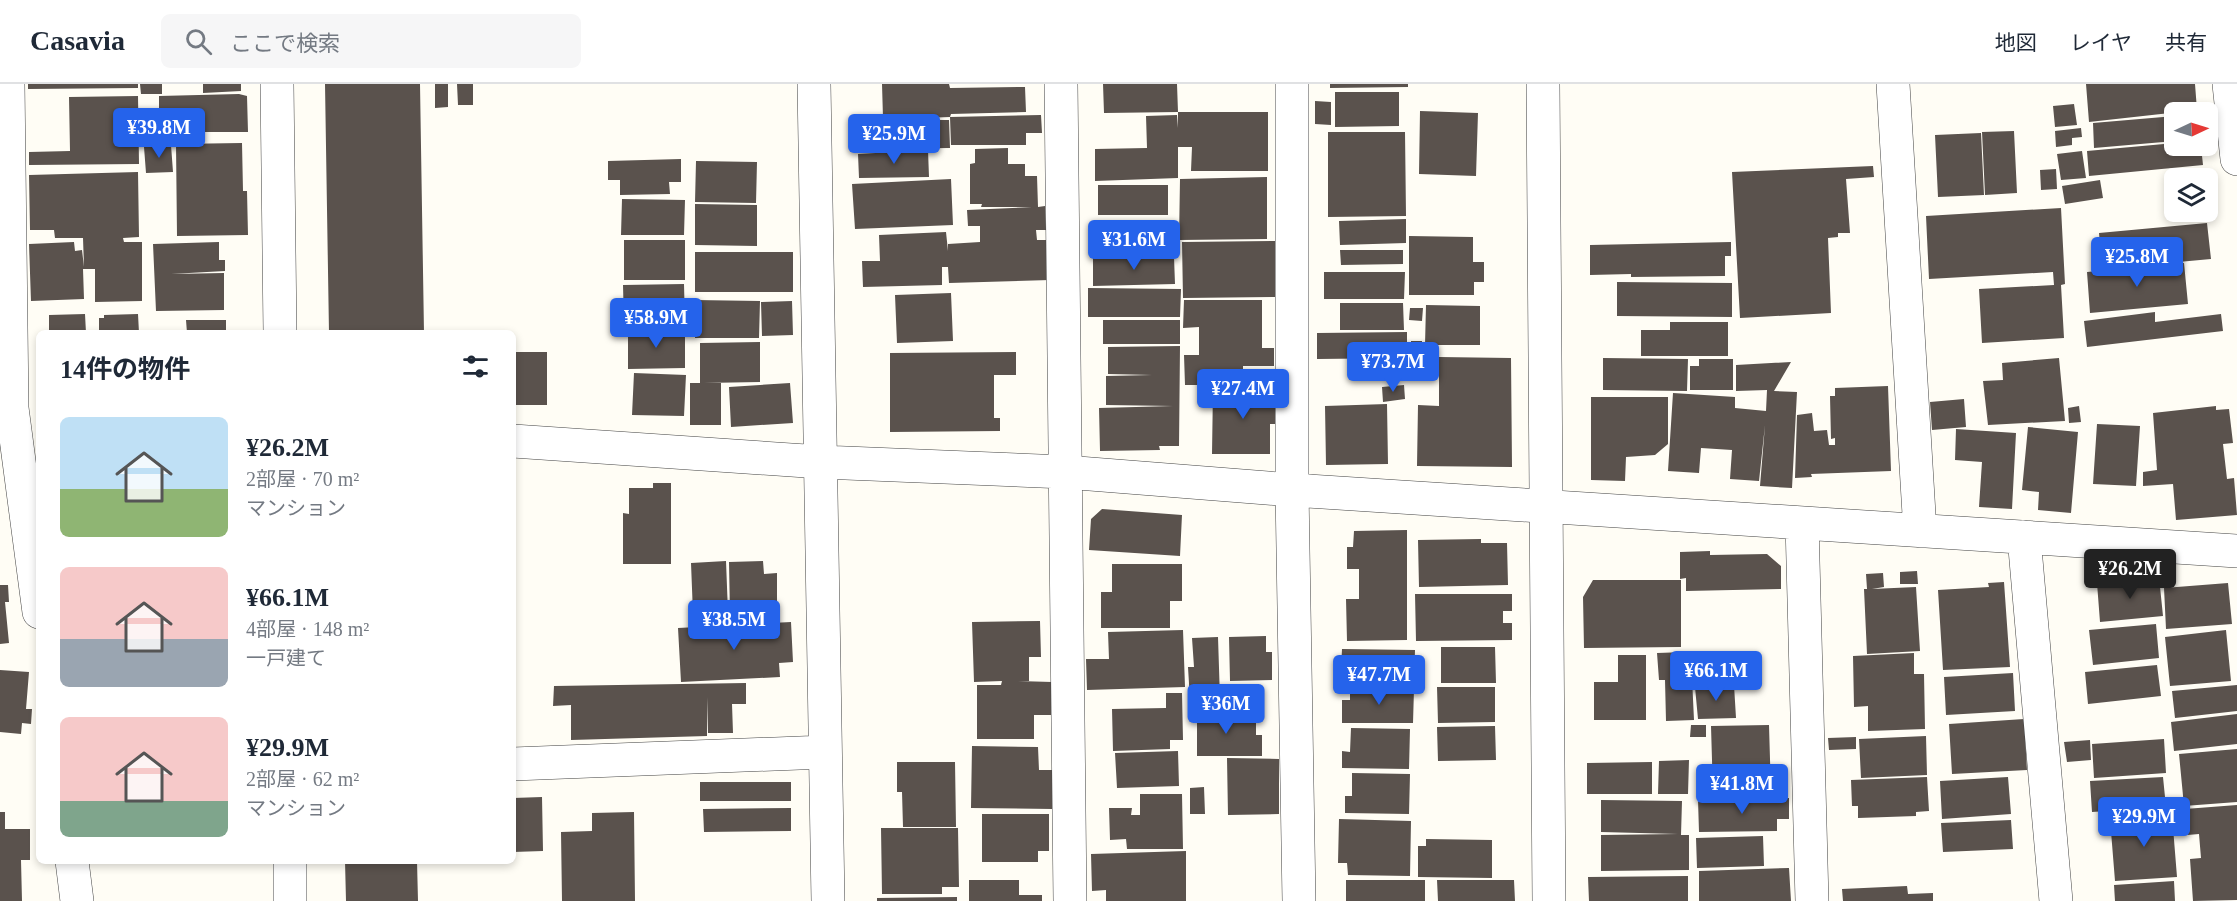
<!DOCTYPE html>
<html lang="ja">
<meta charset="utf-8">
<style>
body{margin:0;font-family:"Times New Roman","Noto Sans JP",serif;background:#f6f6f7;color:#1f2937;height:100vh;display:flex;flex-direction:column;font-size:22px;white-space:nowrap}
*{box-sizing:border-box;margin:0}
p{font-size:20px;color:#747a83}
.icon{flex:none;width:33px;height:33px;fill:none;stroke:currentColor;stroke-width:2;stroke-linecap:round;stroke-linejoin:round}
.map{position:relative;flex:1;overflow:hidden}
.side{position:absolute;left:36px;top:246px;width:480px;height:534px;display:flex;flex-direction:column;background:#fff;border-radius:9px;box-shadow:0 3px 9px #0003}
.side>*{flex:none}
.needle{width:39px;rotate:86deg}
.fabs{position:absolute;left:2164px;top:18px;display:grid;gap:12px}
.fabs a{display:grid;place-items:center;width:54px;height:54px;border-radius:9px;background:#fff;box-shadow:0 3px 9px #0003;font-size:30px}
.price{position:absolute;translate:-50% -51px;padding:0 14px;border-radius:6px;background:#2563eb;color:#fff;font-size:20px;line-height:39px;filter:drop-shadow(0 2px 3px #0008)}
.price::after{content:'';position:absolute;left:50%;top:36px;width:18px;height:14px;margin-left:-9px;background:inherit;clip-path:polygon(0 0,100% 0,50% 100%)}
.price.active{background:#222;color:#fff}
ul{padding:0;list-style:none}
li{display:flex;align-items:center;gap:18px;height:150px;padding:0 24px}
li span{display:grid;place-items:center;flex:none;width:168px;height:120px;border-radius:9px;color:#555}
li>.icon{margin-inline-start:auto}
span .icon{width:72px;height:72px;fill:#fffc;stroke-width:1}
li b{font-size:26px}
h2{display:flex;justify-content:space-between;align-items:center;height:72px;padding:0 24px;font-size:26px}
header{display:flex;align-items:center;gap:36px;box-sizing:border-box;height:84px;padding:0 30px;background:#fff;border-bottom:2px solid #e0e1e3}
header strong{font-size:28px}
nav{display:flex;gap:33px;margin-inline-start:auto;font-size:21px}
.search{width:420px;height:54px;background:#f6f6f7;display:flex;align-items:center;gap:15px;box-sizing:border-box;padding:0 21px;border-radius:9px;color:#747a83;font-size:22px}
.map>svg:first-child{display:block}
.building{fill:#5a524d}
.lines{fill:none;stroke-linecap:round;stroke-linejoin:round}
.minor-casing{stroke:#444;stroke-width:34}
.tertiary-casing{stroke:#444;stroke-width:34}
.minor{stroke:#fff;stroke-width:33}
.tertiary{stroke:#fff;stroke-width:33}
</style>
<header>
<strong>Casavia</strong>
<div class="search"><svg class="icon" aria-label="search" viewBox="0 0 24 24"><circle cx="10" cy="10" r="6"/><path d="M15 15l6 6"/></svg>ここで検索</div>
<nav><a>地図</a><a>レイヤ</a><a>共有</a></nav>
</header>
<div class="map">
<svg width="2237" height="817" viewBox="0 0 2237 817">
<rect width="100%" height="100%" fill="#fffdf5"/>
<!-- building -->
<path class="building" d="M28 0H138V4L28 5Z
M140 0H162V10H141Z
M203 0H241V7L203 9Z
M325 0H420L424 249H329Z
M435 0H448V23L435 24Z
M457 0H473V21H458Z
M882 0H949L950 4 1025 3 1026 28 951 30 950 33 1041 31 1042 49H1026V61H951L950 33 924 34V36H949L950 64 855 65 854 35 883 34Z
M1103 0H1177L1178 28 1104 29Z
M1330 0H1408V3L1330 4Z
M2086 0H2195L2197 26 2089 38Z
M1335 8H1399V42L1335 43Z
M239 10 247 12 248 48H191V55L159 56V12Z
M138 12 139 80 29 81V68L70 67 69 13Z
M1315 17 1331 18V41L1315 40Z
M2074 20 2077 41 2055 43 2053 22Z
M1420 27 1478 29 1476 92 1419 90Z
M1178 28H1268V87H1191L1192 63H1178V94L1095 97V65L1147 64 1146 32 1177 31 1178 44Z
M2175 32V57L2094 64 2093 39Z
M2081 44 2082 53 2072 54V61L2056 63 2055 47Z
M2014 47 2017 109 1985 111 1982 48Z
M1328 48H1405L1406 132 1328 133Z
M1981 49 1984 111 1938 113 1935 51Z
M242 59 243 107H247L248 151 177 152 176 60Z
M2175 59V62H2201L2203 81 2089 92 2087 67Z
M171 61 173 88 146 89 144 63Z
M1008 64V80H1025V92H1037L1038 123 1045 122 1046 146H1036L1037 156H1048L1050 196 949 199 948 183H942V201L863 203 862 177H880L879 151 946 148 948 167V160L980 158V142H968L967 126 1032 123H981L982 120H970V80L975 79V65Z
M928 66 929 93 859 94 858 70Z
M2082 67 2086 94 2061 96 2057 70Z
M681 75V98H669L670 110 620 111V96H608V77Z
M696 77 757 78 756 119 695 118Z
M1873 82 1874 93 1846 95 1850 149H1838V153L1828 154 1831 229 1740 234 1732 88Z
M2056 85 2057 105 2041 106 2040 86Z
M138 88 139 153 123 154 124 158H142V217L95 218V185H83L84 215 31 217 29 160 74 158 75 167 82 166 84 183 83 154H55L54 146H30L29 91Z
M1267 93V155L1179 156 1180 95Z
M951 95 953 141 855 145 852 100Z
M2100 96 2103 114 2065 120 2062 102Z
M1098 101H1168V131H1098Z
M622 115 685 116 684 151H621Z
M695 120 757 121V162L695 161Z
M2061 124 2065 200 2061 201 2064 254 1982 259 1979 205 2054 201 2053 188 1929 195 1926 132Z
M1406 135V159L1340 161 1339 137Z
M1110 139H1178V170H1110Z
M2207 139 2211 175 2102 185 2099 149Z
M1409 152 1473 153V178H1484V198H1474V211H1409Z
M624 156H685V196H624Z
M1279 157V213L1183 214 1182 158Z
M219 158V176H225V187L171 190 224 189V226L156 227 153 160Z
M1731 158V172H1725V192L1631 193V190L1590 191V161Z
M1340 166H1403V180L1341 181Z
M695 168H793V208H695Z
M1174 173 1175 200 1093 202V174Z
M2184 179 2188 220 2090 229 2087 188Z
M1324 188H1405L1404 215H1324Z
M1617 198 1732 199V233L1617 232Z
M684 200 685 240 624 242 623 201Z
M1088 204 1181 205 1180 233H1088Z
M951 209 953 257 897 259 895 211Z
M695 216 760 217 759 254H695Z
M1184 216H1262V264H1274V282H1243V301H1185L1184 271H1199V243L1183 244Z
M792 217 793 251 762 252 761 218Z
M1340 219H1403L1404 246H1340Z
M1426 221 1480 222V261H1425Z
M1410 224H1423L1422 237 1409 236Z
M2155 228V238L2221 230 2223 247 2087 263 2084 237Z
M85 230 86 249H49V231Z
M138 230 139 249H99V234H104V231Z
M186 236H226V249H187Z
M1103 236H1180V260H1103Z
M1670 238H1728V272H1641V246H1670Z
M628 245H685V284L628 285Z
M1407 248V274L1317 275V249Z
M1411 257H1422V272H1411Z
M760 258V298L704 299H721V341H690V299H700V259Z
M1180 262 1179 362H1159L1160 366 1100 367 1099 324 1173 322 1106 321V292L1152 291 1108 290V263Z
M515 268H547V321H514Z
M1016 268V291H994V334H1000V347L890 348V269Z
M1439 273 1511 274 1512 383 1417 382 1418 321 1439 322Z
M1603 274 1688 275 1687 307 1603 306Z
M2059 274 2065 337 1988 341 1983 297 2003 296 2002 279Z
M1699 275H1733V306H1690V282H1699Z
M1791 278 1774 307 1797 308 1792 404 1760 402 1765 341 1759 397 1730 395 1732 366 1701 364 1699 389 1668 387 1673 309 1735 313V324L1766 327 1767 306 1736 307V281Z
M634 289 686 291 684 332 632 331Z
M790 299 793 339 731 343 729 303Z
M1404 301 1405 315 1383 318 1382 303Z
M1888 302 1891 387 1811 390 1812 393 1795 394 1797 331 1812 329 1814 347 1827 346 1829 361H1835V354L1831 355 1830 312H1835V304Z
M1275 303V340H1270V370H1212L1213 304Z
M1591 313H1668V360L1655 371 1626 373 1625 397 1591 396Z
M1964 315 1966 343 1932 346 1930 318Z
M1387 320 1388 380 1326 381 1325 322Z
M2079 322 2081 338 2069 339 2068 324Z
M2216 322V326L2229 325 2233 359 2223 360 2227 395 2234 394 2237 431 2176 436 2173 400 2143 402V388L2157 386 2153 329Z
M2097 340 2140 342 2136 402 2093 400Z
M2028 343 2078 348 2071 429 2038 426 2039 408 2022 406Z
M1956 345 2016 349 2012 425 1979 423 1982 378 1955 376Z
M653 399H671V480H623V429L629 430V404H653Z
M1102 425 1182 431 1180 472 1089 466 1091 435Z
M1407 446V556L1347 557 1346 515H1359V485H1347V463H1353L1354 447Z
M1481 455V459H1507L1508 501 1419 503 1418 456Z
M1710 467V471L1767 470 1781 482V505L1686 507V494L1680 495V468Z
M726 477 728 529 693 530 691 479Z
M763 477 764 490 777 489V530L730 531 729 478Z
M1112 480H1182V517H1170V544H1101V508H1112Z
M1917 487 1918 500H1900V488Z
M1883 489 1884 503 1872 505 1916 503 1920 567 1867 570 1864 505H1867L1866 490Z
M2159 493 2163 532 2100 538 2097 499Z
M1593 496H1681V563L1584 564 1583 513Z
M2004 498 2010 583 1943 586 1938 506 1989 503 1988 499Z
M2228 499 2232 540 2166 545 2164 504Z
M0 501H8L9 518H5L9 559 0 560Z
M1415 510H1512V527H1503V539H1512V556L1416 557Z
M1040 537 1041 573H1029V597H1018L1052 598V631H1034V655H977V601H1001L1002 597 974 598 972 538Z
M791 538 793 578 779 579 780 593 681 598 678 544Z
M2156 540 2159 574 2093 581 2089 546Z
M1183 546 1185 603 1087 606 1086 575H1109L1108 548Z
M2226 546 2231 597 2170 602 2165 553Z
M1266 552V568H1272V596L1230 597 1229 553Z
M1218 553 1220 615 1190 616 1188 583H1194L1192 554Z
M1441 563H1495L1496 599H1441Z
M1342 565 1415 566 1414 600 1349 598V586H1341Z
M1716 567 1717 585H1710V594H1692L1694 636 1666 637 1665 596H1659L1657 569Z
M1914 569V590H1924L1925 645 1868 647V622L1854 623 1853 572Z
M1618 571H1646V636H1594V598H1618Z
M2157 581 2161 612 2088 620 2085 588Z
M0 586 29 588 26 625H32L31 640 22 639 21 650 0 648Z
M2013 589 2015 627 1946 631 1944 593Z
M746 599V620H732L733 649H708L707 613V652L571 656V621L553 622 554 602Z
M1734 601 1736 634 1698 635 1695 603Z
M2237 601V627L2175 634 2172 607Z
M1437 603H1495V638L1438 639Z
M1350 604 1414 605 1413 639H1342V616H1350Z
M1166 609H1182L1183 656H1170V665L1113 667 1112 625 1166 624Z
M1197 624H1232L1233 639H1256V651H1262V672H1197Z
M2237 630V660L2174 667 2171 638Z
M2024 635 2027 686 1952 690 1949 640Z
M1691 641H1706V653H1690Z
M1769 641 1771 709 1713 710 1711 642Z
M1495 642 1496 676 1438 677 1437 643Z
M1351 644 1410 645 1409 685 1342 684V667L1350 668Z
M1926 652 1927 691 1861 694 1859 655Z
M1856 653V665L1829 666 1828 654Z
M2164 655 2166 689 2094 694 2092 660Z
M2090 656 2091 676 2067 678 2064 658Z
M972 662 1038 663 1039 686H1054L1053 725 971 724Z
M2237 665V718L2184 722 2179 670Z
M1178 667 1179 702 1117 704 1115 669Z
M1227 674 1279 675V730L1228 731Z
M1689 676 1688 710H1658L1659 677Z
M897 678H955L956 743H903L902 708H897Z
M1652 678V710H1587V679Z
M1352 689 1410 690 1409 730 1345 729V712H1352Z
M1927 693 1929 727 1916 728V732L1858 734V722H1852L1851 696Z
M2008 693 2011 730 1942 735 1940 697Z
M2163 693 2166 723 2092 728 2090 697Z
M700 698H791V717H700Z
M1204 703 1205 730H1190V704Z
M1140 710H1182L1183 765H1127L1126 755 1110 756 1109 724H1132L1131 731H1140Z
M542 713 543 767 513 768V714Z
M1789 714V735H1777V747L1699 748 1698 716Z
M1601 716 1682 717 1681 751H1689V786L1601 787V751L1678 750 1601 748Z
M2237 721V816L2193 817 2190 775 2201 774 2199 750 2176 752 2175 737 2186 735 2185 725Z
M791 724V747L704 748 703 725Z
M0 728H5V745H30V776H21L22 817H0Z
M634 728 635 817H562L561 748 592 747V729Z
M982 730H1049V767H1038V778H982Z
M2172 731 2177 793 2115 797 2110 735Z
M1339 735 1411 737 1410 792 1348 791 1347 779H1338Z
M2011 736 2013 765 1943 768 1941 739Z
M881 744H958L959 803H942V810H882Z
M1763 752 1764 782 1697 784 1696 754Z
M1426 755 1492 756V794L1418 793V762H1426Z
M1186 767V817H1106V806L1092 807 1091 770Z
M345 777H417L418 817H346Z
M1789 784 1791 817H1699V787Z
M1688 792V817H1589L1588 793Z
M969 796H1019V811H1042V817H969Z
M1346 796H1425V817H1346Z
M1437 796H1514L1515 817H1438Z
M2174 797 2175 817H2115L2114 801Z
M1907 802 1908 810 1933 809V817H1843L1842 805Z
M957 813V817H877V814Z"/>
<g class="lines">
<defs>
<path id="minor" d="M8 0 12 324 39 528
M277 0 280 249
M814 0 828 817
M1061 0 1070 817
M1292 0V406L1299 817
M1893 0 1920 447
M2229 0 2237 75
M513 357 821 378 1065 388 1292 406 2237 467
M1802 439 1812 817
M2024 453 2056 817
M513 680 825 668
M72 777 77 817
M290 777V817"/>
<path id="tertiary" d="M1543 0 1549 817"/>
</defs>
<!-- minor casing -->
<use href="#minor" class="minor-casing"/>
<!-- tertiary casing -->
<use href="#tertiary" class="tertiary-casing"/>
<!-- minor -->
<use href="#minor" class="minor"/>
<!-- tertiary -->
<use href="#tertiary" class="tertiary"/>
</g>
</svg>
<div class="fabs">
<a><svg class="needle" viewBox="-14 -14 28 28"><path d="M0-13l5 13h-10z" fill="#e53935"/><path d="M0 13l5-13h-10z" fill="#747a83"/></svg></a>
<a><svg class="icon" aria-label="layers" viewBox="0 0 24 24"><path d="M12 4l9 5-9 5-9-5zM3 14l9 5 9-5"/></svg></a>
</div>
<b class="price" style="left:159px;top:75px">¥39.8M</b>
<b class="price" style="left:894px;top:81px">¥25.9M</b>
<b class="price" style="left:1134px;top:187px">¥31.6M</b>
<b class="price" style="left:2137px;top:204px">¥25.8M</b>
<b class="price" style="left:656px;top:265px">¥58.9M</b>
<b class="price" style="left:1393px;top:309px">¥73.7M</b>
<b class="price" style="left:1243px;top:336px">¥27.4M</b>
<b class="price active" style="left:2130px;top:516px">¥26.2M</b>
<b class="price" style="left:734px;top:567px">¥38.5M</b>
<b class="price" style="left:1716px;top:618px">¥66.1M</b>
<b class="price" style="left:1379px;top:622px">¥47.7M</b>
<b class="price" style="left:1226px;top:651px">¥36M</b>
<b class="price" style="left:1742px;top:731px">¥41.8M</b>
<b class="price" style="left:2144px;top:764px">¥29.9M</b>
<section class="side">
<h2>14件の物件<svg class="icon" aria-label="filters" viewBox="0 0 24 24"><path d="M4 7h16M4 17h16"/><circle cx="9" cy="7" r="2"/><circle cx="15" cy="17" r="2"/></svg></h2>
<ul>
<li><span style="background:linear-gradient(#bfe0f5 60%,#8fb573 0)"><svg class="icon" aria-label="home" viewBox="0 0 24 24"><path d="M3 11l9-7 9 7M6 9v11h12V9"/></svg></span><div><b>¥26.2M</b><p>2部屋 · 70 m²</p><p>マンション</p></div></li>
<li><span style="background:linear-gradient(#f6c9c9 60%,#9aa5b1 0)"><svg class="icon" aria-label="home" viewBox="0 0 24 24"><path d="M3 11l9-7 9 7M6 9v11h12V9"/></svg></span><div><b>¥66.1M</b><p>4部屋 · 148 m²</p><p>一戸建て</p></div></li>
<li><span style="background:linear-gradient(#f6c9c9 70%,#7fa58c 0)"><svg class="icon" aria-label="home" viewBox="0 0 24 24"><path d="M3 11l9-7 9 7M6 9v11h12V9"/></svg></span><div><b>¥29.9M</b><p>2部屋 · 62 m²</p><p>マンション</p></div></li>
</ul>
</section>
</div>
